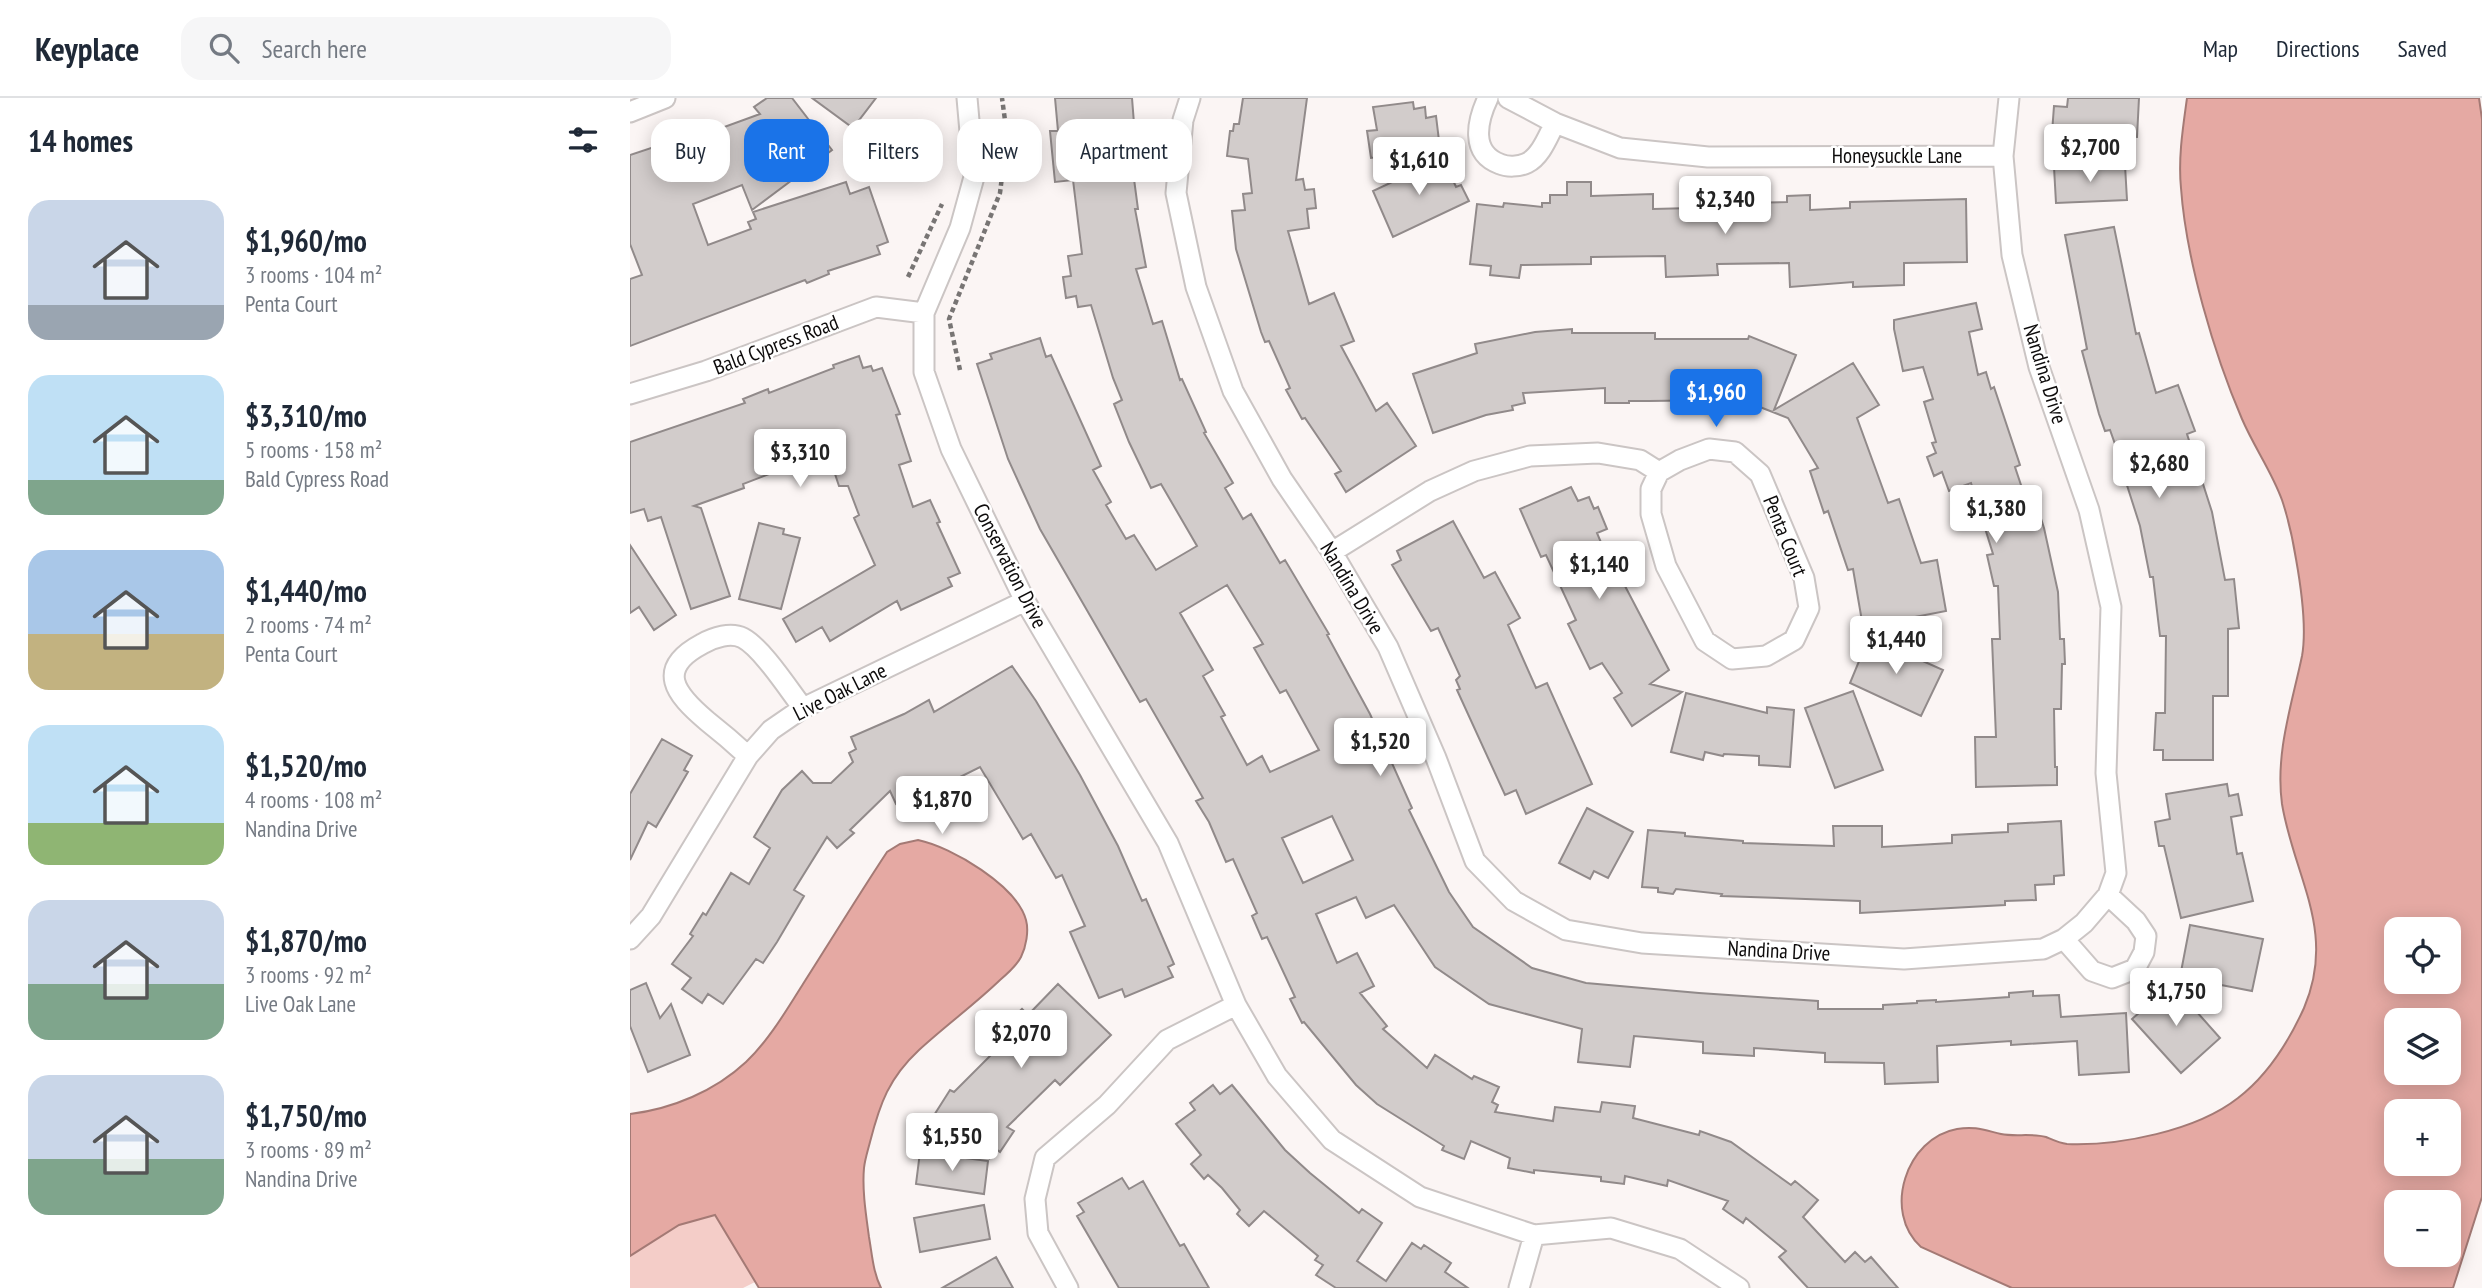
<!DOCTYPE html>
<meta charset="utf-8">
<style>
body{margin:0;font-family:"PT Sans Narrow",sans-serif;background:#f6f6f7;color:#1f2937;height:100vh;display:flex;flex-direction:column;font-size:26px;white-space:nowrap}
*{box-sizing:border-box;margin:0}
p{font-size:23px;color:#747a83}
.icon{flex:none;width:38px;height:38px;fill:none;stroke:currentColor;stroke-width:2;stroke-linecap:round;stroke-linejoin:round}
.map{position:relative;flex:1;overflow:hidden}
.panel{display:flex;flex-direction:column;background:#fff;width:630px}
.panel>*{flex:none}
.top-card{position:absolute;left:21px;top:21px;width:665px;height:63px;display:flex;gap:14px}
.tools{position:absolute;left:1754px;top:819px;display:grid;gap:14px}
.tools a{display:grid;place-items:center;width:77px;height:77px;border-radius:14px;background:#fff;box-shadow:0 4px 18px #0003;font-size:35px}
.price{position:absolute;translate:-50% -60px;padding:0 16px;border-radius:7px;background:#fff;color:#222;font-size:23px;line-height:46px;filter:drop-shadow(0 2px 4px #0008)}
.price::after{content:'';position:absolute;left:50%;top:42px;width:21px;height:16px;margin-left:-10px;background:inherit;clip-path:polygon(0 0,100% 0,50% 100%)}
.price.selected{background:#1a73e8;color:#fff}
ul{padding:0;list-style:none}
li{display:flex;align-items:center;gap:21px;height:175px;padding:0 28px}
li span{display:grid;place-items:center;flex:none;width:196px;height:140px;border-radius:21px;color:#555}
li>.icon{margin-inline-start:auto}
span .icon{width:84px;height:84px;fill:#fffc;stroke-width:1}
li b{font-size:30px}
h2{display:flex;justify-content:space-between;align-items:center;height:84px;padding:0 28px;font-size:30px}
.tag{padding:0 24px;border-radius:21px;background:#fff;box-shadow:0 4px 18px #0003;font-size:24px;line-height:63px}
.tag.selected{background:#1a73e8;color:#fff}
header{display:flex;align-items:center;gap:42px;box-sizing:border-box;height:98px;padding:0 35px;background:#fff;border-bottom:2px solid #e0e1e3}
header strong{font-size:33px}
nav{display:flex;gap:38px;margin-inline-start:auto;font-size:24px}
.search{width:490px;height:63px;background:#f6f6f7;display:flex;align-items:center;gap:18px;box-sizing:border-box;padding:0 24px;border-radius:21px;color:#747a83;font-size:26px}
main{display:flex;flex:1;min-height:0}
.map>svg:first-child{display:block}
.green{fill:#f4cdc8}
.water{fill:#e5a9a3;stroke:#a47a75;stroke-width:2;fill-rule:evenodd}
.building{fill:#d2cccb;stroke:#918a8a;stroke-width:2;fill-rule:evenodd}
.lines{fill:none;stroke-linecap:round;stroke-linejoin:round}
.street-casing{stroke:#cbc5c4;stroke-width:23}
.path{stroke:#787574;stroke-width:4.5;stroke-dasharray:5 3.5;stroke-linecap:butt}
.street{stroke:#fff;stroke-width:19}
.labels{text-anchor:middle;stroke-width:5;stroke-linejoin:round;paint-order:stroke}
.street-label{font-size:21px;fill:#0d0b0b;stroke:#fff}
</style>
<header>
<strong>Keyplace</strong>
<div class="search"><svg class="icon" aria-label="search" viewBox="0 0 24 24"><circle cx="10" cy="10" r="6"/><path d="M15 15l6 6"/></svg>Search here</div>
<nav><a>Map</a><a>Directions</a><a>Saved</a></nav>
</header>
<main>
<section class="panel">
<h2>14 homes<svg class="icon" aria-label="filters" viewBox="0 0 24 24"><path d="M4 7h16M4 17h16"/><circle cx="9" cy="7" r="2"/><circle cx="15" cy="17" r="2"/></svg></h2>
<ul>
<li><span style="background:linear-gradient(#c9d6e8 75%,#9aa5b1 0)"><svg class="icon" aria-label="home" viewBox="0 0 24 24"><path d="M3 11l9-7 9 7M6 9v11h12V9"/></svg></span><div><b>$1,960/mo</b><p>3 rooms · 104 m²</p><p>Penta Court</p></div></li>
<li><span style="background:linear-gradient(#bfe0f5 75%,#7fa58c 0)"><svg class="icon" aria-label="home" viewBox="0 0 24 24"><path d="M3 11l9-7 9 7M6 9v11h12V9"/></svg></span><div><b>$3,310/mo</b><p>5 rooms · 158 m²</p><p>Bald Cypress Road</p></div></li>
<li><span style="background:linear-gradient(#a9c7e8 60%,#c2b280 0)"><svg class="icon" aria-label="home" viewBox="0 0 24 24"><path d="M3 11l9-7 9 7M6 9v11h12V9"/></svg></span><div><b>$1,440/mo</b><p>2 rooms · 74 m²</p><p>Penta Court</p></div></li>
<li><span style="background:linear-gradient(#bfe0f5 70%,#8fb573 0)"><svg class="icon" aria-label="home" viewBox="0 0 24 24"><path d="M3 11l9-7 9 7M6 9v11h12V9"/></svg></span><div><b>$1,520/mo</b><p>4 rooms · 108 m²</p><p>Nandina Drive</p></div></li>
<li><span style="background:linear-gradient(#c9d6e8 60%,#7fa58c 0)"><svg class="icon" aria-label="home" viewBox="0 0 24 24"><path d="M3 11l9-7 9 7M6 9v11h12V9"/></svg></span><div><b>$1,870/mo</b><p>3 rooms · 92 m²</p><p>Live Oak Lane</p></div></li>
<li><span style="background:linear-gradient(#c9d6e8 60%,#7fa58c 0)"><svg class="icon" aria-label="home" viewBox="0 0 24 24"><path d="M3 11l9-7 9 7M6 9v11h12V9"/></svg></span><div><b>$1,750/mo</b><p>3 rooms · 89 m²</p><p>Nandina Drive</p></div></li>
</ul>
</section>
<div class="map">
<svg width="1852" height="1190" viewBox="0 0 1852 1190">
<rect width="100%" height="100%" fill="#fbf5f4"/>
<!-- green -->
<path class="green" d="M85 1116 125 1184 113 1190H0V1158L49 1127Z"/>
<!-- water -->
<path class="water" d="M1557 0H1849L1852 21V1099L1823 1190H1382L1291 1149C1252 1114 1276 1040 1327 1031 1345 1028 1354 1032 1371 1036 1385 1039 1401 1035 1416 1039 1423 1042 1429 1045 1437 1046 1489 1048 1566 1033 1608 1000 1638 977 1659 943 1674 910 1707 833 1664 779 1652 706 1645 655 1662 606 1672 558 1677 530 1671 489 1666 461 1663 442 1658 420 1652 402 1642 374 1624 349 1612 321 1584 256 1556 161 1551 90 1548 60 1553 29 1557 0ZM1766 831H1818V884H1766ZM1766 922H1818V975H1766ZM1766 1013H1818V1066H1766ZM1766 1104H1818V1157H1766Z
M288 742C322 749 387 788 396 822 399 833 396 849 391 859 387 867 377 876 370 882 344 907 315 928 289 952 259 980 250 1005 240 1044 238 1052 235 1061 234 1070 232 1092 236 1117 239 1139 242 1156 243 1174 251 1190H129L85 1117 49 1127 0 1158V1016C42 1011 85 993 116 964 139 942 156 913 173 886 201 842 228 798 257 754L270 746Z"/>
<!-- building -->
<path class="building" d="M137 0H162L202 52 122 112 112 87 63 106 78 147 121 131 118 124 126 121 123 114 216 84 220 96 239 89 258 144 247 148 250 156 198 173 199 176 177 185 175 182 0 248V181L12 177 0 146V57L33 46 34 51 130 16 124 9Z
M182 0H246L223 30Z
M425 0H502L506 51H500L508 111H505L516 169 506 171 523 226 532 223 550 282 552 281 576 334 574 335 603 385 595 390 613 421 621 416 650 465 655 462 699 536 697 537 740 616 782 710 779 712 819 794 843 829 902 870 956 885 1069 895 1188 903V911H1253V907L1287 905V903L1306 902V904L1379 899V895L1403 893V898L1429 897 1431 919 1496 915 1499 974 1449 977 1447 943 1381 947V943L1307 948 1308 984 1255 986 1254 965 1195 964V955L1124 950V958L1073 955V944L1004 938 1000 969 948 964 952 931 859 906 805 869 764 807 736 820 726 799 686 816 707 865 727 855 744 888 730 895 757 928 753 931 797 970 805 957 842 981 844 978 869 989 862 1004 868 1007 865 1014 923 1023 925 1009 970 1014 972 1004 1005 1008 1003 1020 1069 1037 1070 1033 1101 1044 1161 1087 1165 1083 1188 1102 1173 1119 1215 1164 1225 1154 1235 1164 1241 1159 1268 1190H1178L1149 1159 1156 1153 1116 1120 1113 1125 1093 1111 1098 1103 1038 1082 1037 1088 995 1078 994 1086 971 1083V1079L904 1072V1075L878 1070 880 1060 841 1043 834 1061 812 1052 814 1048 747 1006 726 987 674 924 672 925 660 901 665 899 637 839 632 841 622 818 627 815 603 761 596 764 579 724 566 703 573 700 516 601 510 604 410 431 378 361 347 266 362 261 360 256 410 240 416 259 421 257 471 368 463 372 481 404 476 407 496 441 504 437 526 472 567 448 531 386 521 390 499 344 484 306 492 302 483 280 461 207 448 209 446 198 436 200 433 179 441 178 438 158 452 156 443 82 425 84 420 33H428ZM597 487 633 546 624 550 650 595 656 592 689 652 640 674 632 658 617 667 591 619 595 617 573 578 583 572 550 515ZM702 718 723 762 673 785 652 740Z
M613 0H677L666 82 673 81 675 92 684 91 686 110 677 111 679 130 658 133 679 206 704 195 724 243 711 248 746 313 757 305 786 348 716 394 705 376 711 373 675 320 672 321 656 292 660 290 639 243 635 244 631 234 606 151 602 113 615 112 613 96 622 95 618 61 597 58 600 33H603L604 26H609Z
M1438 0H1509L1507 39 1422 35 1424 8 1437 9Z
M783 4 784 11 795 9 796 20 806 18 810 51 741 60 737 33 747 32 743 9Z
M813 60 826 89 831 87 839 103 763 139 743 93Z
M1495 67 1497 102 1426 105 1424 69Z
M937 84H961V98L1023 96V111L1062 110V106L1157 104V98L1180 97V112L1220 110V104L1336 101 1337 164 1274 165V187L1223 189V184L1160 189 1159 165 1087 166 1088 177 1036 179 1035 158 961 159V166L891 167 889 180 860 177 861 168 840 166 847 106 873 109 874 105 912 109V105H920V97H937Z
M1484 129 1506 236 1509 235 1526 295 1548 287 1565 333 1557 336 1582 414 1595 482 1604 481 1609 530 1598 531V598H1583V662H1533V652H1524L1526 615H1535L1536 538H1530L1523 479H1520L1510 428 1495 381 1497 380 1480 332 1475 333 1469 316 1452 253 1457 251 1435 137Z
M1346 205 1352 231 1339 234 1348 277 1356 274 1361 291 1364 289 1390 367 1385 369 1396 402 1404 399 1414 430 1428 494 1430 541H1434L1435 566H1432L1431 611H1424L1425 669H1427V687L1346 689 1345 639H1366L1362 541H1370L1368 488H1364L1357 457 1363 456 1341 385 1319 393 1312 374 1304 378 1297 359 1306 355 1302 345 1306 344 1294 304 1303 301 1293 269 1273 273 1264 231V222Z
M942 231V235H1025V241H1118L1119 238 1166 257 1144 312 1223 265 1249 307 1227 320 1258 405 1269 401 1291 465 1307 462 1316 513 1233 529 1223 471 1218 472 1198 413 1194 415 1180 373 1188 370 1158 320 1089 293V302L1019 303H999V305H975V290L893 295 895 305 882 308 883 312 856 317 803 335 783 276 847 255 845 246 905 234Z
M229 258 233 270 241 268 243 273 252 270 270 316 266 317 281 363 269 367 283 409 300 402 310 424 307 425 330 475 318 480 322 488 271 512 267 503 200 543 192 529 166 544 153 521 245 467 224 420 229 417 218 388H209L195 346 160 359 163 367 113 386 114 390 64 408 71 410 100 498 61 511 31 419 18 423 14 411 0 415V344L115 305 113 301 138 291 139 295 204 270 203 267Z
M941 389 948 403 959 399 964 411 968 409 977 431 967 435 982 471 990 468 998 487 995 488 1039 572 1020 586 1052 594 1002 628 984 600 992 595 972 565 960 571 938 526 946 522 916 457 911 459 890 411Z
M823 423 854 480 865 474 890 520 878 527 906 590 917 585 962 686 896 716 886 692 875 697 827 592 830 591 826 582 830 578 808 530 801 533 762 467 771 462 767 453Z
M129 425 154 431 153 436 170 440 151 511 109 501Z
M0 447 46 517 24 532 9 509 0 515Z
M1239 539 1313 572 1291 618 1220 585Z
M382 568 406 603 450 677 488 748 512 803 516 801 544 866 538 869 543 879 495 899 492 891 469 900 440 834 455 828 432 777 426 780 401 736 393 741 350 669 312 688 266 706 260 693 220 732 224 735 207 750 197 739 164 792 174 798 147 844 133 865 126 861 93 906 78 896 72 905 52 891 61 880 42 866 63 838 60 836 73 815 76 817 101 775 119 786 140 750 124 739 152 692 172 673 183 685H201L223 664 219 655 226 651 221 639 274 616 299 602 304 614Z
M1223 593 1253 672 1205 690 1175 610Z
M1056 595 1137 615V609L1164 612 1160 669 1129 667V658L1094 656 1093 658 1075 654 1073 662 1041 654Z
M32 641 62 658 54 672 58 674 26 729 18 724 0 762V696Z
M1597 686 1599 698 1608 696 1612 717 1601 719 1607 756 1612 755 1623 803 1551 820 1534 748H1529L1525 724 1540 721 1536 696Z
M957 710 1003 734 978 780 964 773 960 781 929 765Z
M1431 723 1434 777 1424 778V786L1405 787 1406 802 1375 803V807L1230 815V803L1091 798 1092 796 1046 791 1043 796 1028 794V790L1012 789 1018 732 1055 735V738L1113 743V745L1204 748 1203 728H1252V749L1322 745V737L1378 734V726Z
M1560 827 1633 841 1622 893 1550 879Z
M16 885 30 920 41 906 60 957 18 974 0 928V892Z
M428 886 481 937 430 987 425 982 377 1029 384 1033 370 1054 361 1047 359 1060 301 1022 320 992 324 994 376 942 368 934 392 911 398 917Z
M1542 886 1590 940 1551 975 1502 921Z
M583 987 590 996 602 987 655 1052 680 1075 729 1115 732 1111 752 1125 727 1163 756 1183 782 1145 791 1151 794 1147 821 1165 815 1174 838 1190H706L686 1177 693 1167 685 1162 688 1158 634 1113 619 1128 607 1116 610 1112 592 1090 578 1077 574 1081 561 1066 571 1057 546 1026 565 1012 560 1005Z
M290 1054 358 1063 354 1096 286 1086Z
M492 1080 499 1091 513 1083 550 1148 554 1146 579 1190H489L447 1118 454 1114 448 1105Z
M354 1107 360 1141 290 1154 284 1120Z
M366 1159 383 1190H312Z"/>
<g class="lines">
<defs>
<path id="street" d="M337 0 344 79 330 130 294 215V274L321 351 395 503 538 745 606 907 647 978 702 1042 790 1099 904 1137 981 1130 1050 1151 1109 1190
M560 0 553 22 546 95 566 189 603 293 652 381 702 454 758 549 806 660 845 763 884 803 936 832 1012 845 1274 861 1413 851 1434 841 1454 825 1478 797 1486 775 1476 675 1481 509 1459 412 1409 269 1382 157 1373 58 1379 0
M858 0C847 23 840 55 870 66 877 69 889 69 897 65 911 58 918 38 925 25
M878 0 925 25 990 50 1078 59 1373 58
M0 14 35 0
M0 296 76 273 246 209 294 215
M702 454 800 393 844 373 900 358 968 355 1010 362 1029 374 1050 362 1079 351 1105 354 1130 376 1174 480 1179 510 1164 542 1136 558 1102 561 1075 543 1036 468 1021 416V391L1029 374
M118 658C105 646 91 634 77 623 45 596 25 571 72 546 84 539 101 534 113 540 132 550 159 592 173 610
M0 841 21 818 118 658 141 632 173 610 395 503
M1434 841 1462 873 1482 880 1505 871 1514 854 1516 838 1506 823 1478 797
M438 1190 408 1135 405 1101 415 1060 477 1007 537 942 606 907
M889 1190 904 1137"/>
</defs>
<!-- street casing -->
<use href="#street" class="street-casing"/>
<!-- path -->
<path class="path" d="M278 179 312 106
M330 272 319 221 370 95 377 37 372 0"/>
<!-- street -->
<use href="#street" class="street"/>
</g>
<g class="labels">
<!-- street labels -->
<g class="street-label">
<text x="1267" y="65">Honeysuckle Lane</text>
<text transform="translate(146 247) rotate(-21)" y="7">Bald Cypress Road</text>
<text transform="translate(1415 276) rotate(73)" y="7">Nandina Drive</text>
<text transform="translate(1155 438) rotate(68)" y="7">Penta Court</text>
<text transform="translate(380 468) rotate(63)" y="7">Conservation Drive</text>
<text transform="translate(722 490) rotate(59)" y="7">Nandina Drive</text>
<text transform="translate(210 594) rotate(-27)" y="7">Live Oak Lane</text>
<text transform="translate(1149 853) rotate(3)" y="7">Nandina Drive</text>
</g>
</g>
</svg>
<div class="tools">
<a><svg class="icon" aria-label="locate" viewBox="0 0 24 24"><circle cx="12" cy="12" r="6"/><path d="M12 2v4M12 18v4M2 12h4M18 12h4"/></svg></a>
<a><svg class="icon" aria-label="layers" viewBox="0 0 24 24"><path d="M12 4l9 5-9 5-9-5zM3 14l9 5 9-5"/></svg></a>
<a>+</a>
<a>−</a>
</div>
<b class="price" style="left:1460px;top:86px">$2,700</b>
<b class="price" style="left:789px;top:99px">$1,610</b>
<b class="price" style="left:1095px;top:138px">$2,340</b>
<b class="price selected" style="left:1086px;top:331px">$1,960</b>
<b class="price" style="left:170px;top:391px">$3,310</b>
<b class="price" style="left:1529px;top:402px">$2,680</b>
<b class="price" style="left:1366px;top:447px">$1,380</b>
<b class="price" style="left:969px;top:503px">$1,140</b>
<b class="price" style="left:1266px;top:578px">$1,440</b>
<b class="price" style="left:750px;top:680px">$1,520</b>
<b class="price" style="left:312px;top:738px">$1,870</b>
<b class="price" style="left:1546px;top:930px">$1,750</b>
<b class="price" style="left:391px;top:972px">$2,070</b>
<b class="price" style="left:322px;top:1075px">$1,550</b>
<div class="top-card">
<a class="tag">Buy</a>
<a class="tag selected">Rent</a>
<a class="tag">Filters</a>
<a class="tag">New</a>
<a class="tag">Apartment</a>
</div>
</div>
</main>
